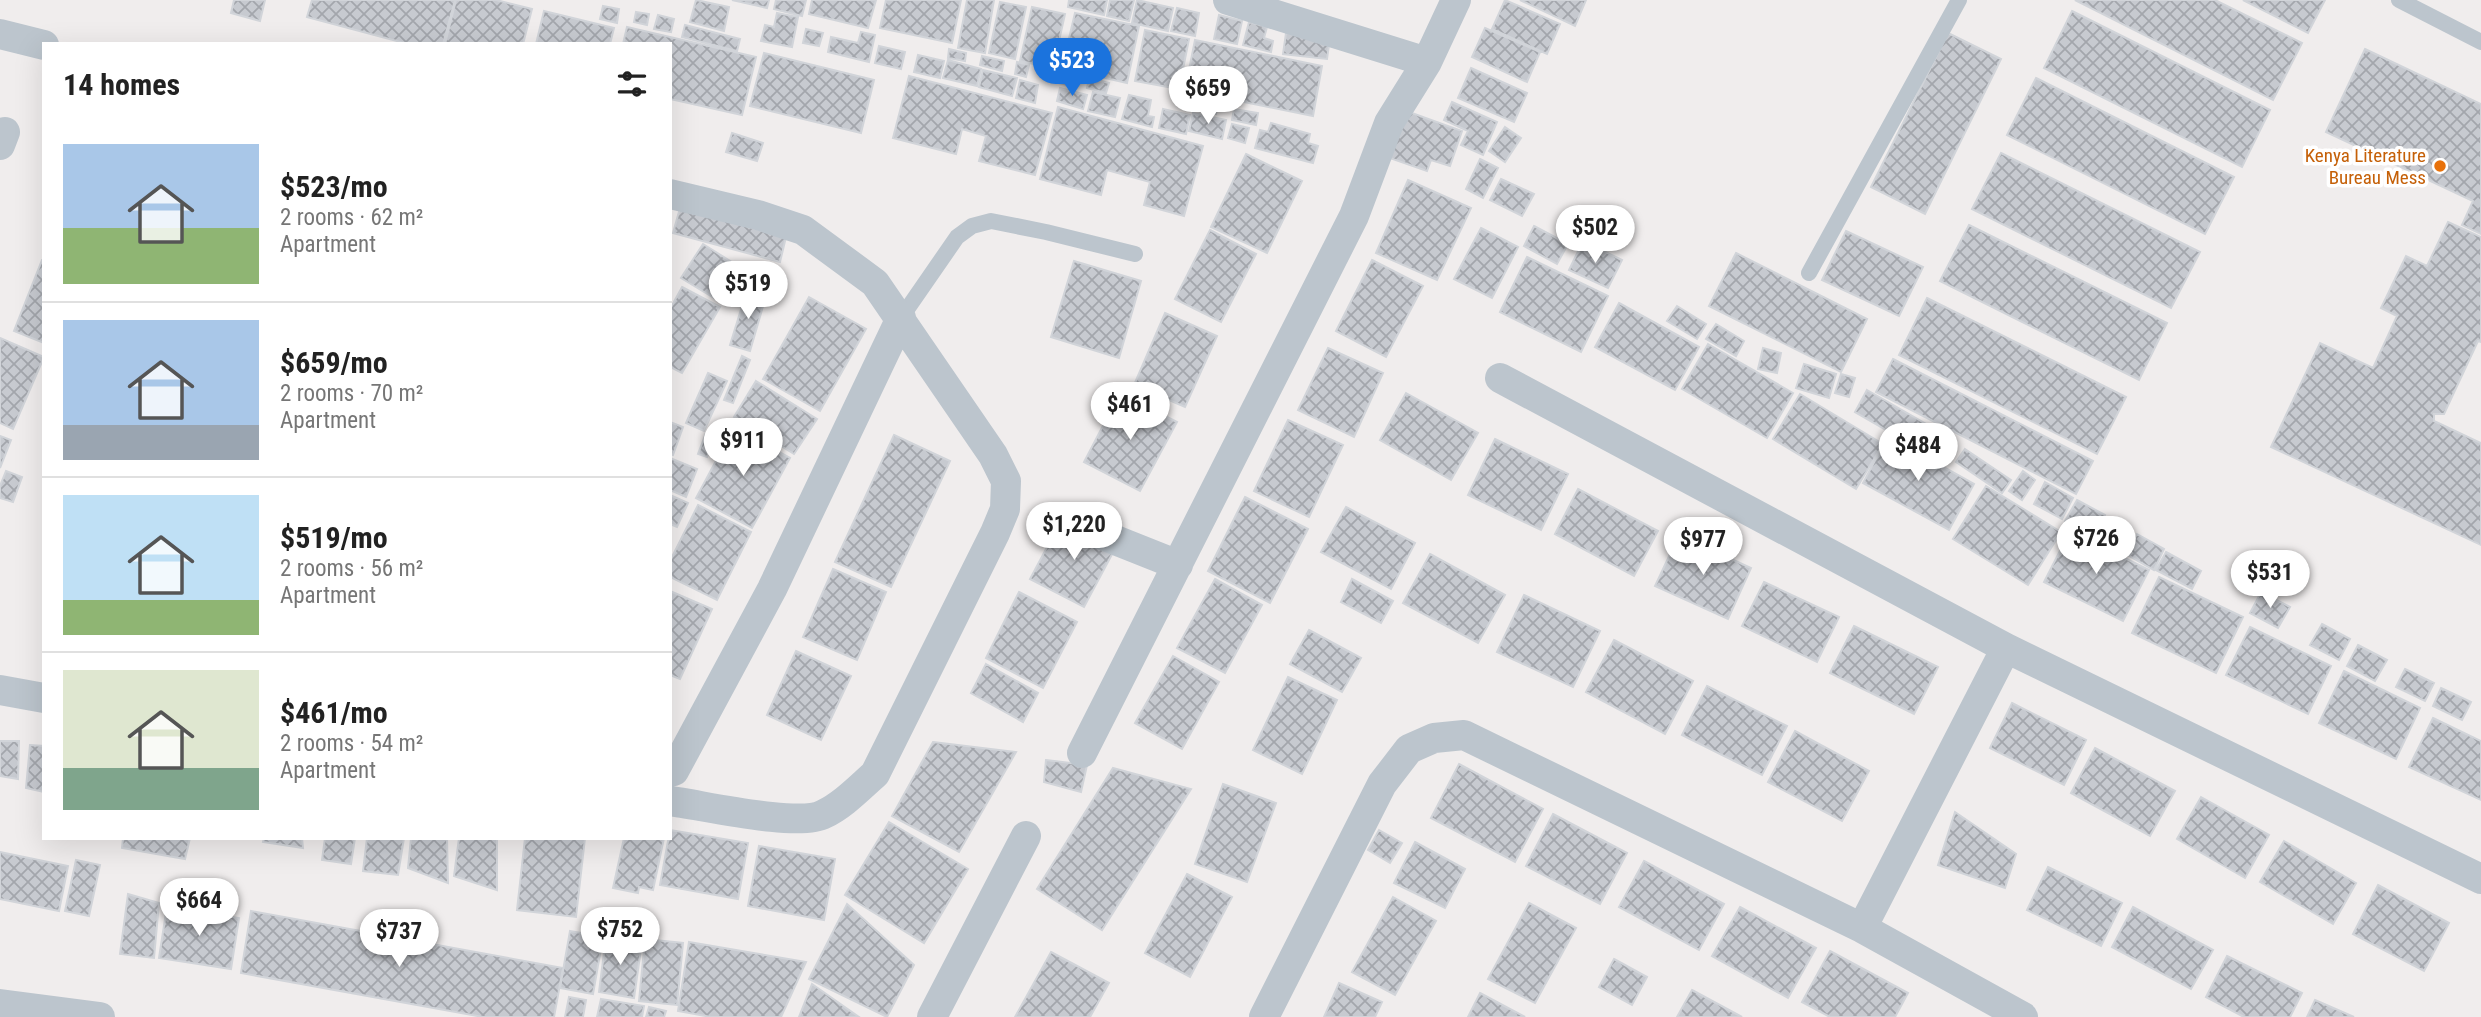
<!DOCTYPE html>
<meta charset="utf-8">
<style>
body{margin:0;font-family:"Roboto Condensed",sans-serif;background:#f6f6f6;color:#222;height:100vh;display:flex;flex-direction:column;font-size:26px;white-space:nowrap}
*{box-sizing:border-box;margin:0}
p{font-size:23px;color:#767676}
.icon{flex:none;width:38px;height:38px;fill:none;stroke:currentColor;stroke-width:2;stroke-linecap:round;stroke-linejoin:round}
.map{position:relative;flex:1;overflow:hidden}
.panel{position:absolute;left:42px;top:42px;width:630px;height:798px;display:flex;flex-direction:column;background:#fff;border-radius:0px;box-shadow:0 7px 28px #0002}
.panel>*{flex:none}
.price{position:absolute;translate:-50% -60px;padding:0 16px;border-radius:24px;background:#fff;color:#222;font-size:23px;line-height:46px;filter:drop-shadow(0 2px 4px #0008)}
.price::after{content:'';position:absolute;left:50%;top:42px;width:21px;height:16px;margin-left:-10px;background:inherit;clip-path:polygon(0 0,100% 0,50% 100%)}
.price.current{background:#1b73dd;color:#fff}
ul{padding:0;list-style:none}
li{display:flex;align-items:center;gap:21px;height:175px;padding:0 21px}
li+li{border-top:2px solid #e0e0e0}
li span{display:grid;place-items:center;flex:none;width:196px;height:140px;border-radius:0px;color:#555}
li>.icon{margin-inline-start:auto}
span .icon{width:84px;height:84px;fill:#fffc;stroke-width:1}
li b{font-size:30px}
h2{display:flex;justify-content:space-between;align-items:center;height:84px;padding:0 21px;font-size:30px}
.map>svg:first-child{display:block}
.building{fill:url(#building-cross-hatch);stroke:#d1d4d9;stroke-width:2}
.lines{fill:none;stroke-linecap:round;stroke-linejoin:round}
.service{stroke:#bcc5cd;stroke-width:16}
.minor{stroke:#bcc5cd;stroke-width:30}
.food-dot{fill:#e8710a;stroke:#fff;stroke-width:2.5}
.labels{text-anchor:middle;stroke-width:7;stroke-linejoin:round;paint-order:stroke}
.food-label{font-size:19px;fill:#c56008;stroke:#fff;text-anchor:end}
</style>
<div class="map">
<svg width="2481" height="1017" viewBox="0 0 2481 1017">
<defs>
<pattern id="building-cross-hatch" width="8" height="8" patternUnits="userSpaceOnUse" patternTransform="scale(1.75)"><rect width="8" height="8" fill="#c7cad0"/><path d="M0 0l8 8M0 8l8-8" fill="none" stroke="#a3a6ac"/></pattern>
</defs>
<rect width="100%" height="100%" fill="#f0eded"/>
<!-- building -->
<path class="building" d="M234 0H265L260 21 231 13Z
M312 0H455L443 44H408L307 17Z
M456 0H496L532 9 523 44H445Z
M696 0 729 7 724 31 690 22Z
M732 0H769L767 8Z
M776 0H806L802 16 774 9Z
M812 0H876L868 28 809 14Z
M886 0H961L952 43 880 28Z
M967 0H994L985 53 958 48Z
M1069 0H1107L1104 15 1068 7Z
M1110 0H1134L1129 21 1107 16Z
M1137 0 1173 8 1168 31 1132 23Z
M1505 0 1560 24 1547 54 1492 29Z
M1520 0H1586L1575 26Z
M2075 0H2215L2302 43 2273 100Z
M2243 0H2325L2308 33Z
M1000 2 1026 7 1015 59 989 53Z
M603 6 619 9 617 23 600 19Z
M1032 7 1065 14 1053 68 1020 61Z
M1177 8 1199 13 1195 36 1171 31Z
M544 11 614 28 610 44H536Z
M2072 11 2270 110 2242 167 2044 68Z
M636 12 649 14 647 25 634 22Z
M777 13 798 17 792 47 761 41 765 25 774 27Z
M1075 13 1139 26 1127 83 1062 68Z
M658 15 674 19 671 32 654 29Z
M1219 15 1242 21 1237 44 1214 39Z
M1249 22 1267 27 1264 38 1273 41 1271 52 1243 45Z
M685 25 740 39 737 51 682 37Z
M627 27 756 57 742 115 670 99V44H623Z
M1485 28 1540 52 1527 82 1472 57Z
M806 29 823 33 819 46 803 43Z
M1145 30 1189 39 1179 89 1135 81Z
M861 32 875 35 869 62 828 52 831 37 858 43Z
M1286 33 1330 38 1327 59 1283 54Z
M1948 33 2001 59 1925 214 1871 187Z
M1195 40 1322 66 1313 116 1185 90Z
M879 46 905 52 901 69 875 63Z
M949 49 966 53 965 61 948 58Z
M2365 49 2481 104V234L2462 225 2473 201 2326 132Z
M764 53 874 80 861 133 750 106Z
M918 55 944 61 940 78 914 72Z
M982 56 1004 61 1002 71 980 65Z
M948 60 981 69 977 86 943 78Z
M1017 62 1029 65 1026 77 1015 74Z
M1471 68 1527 93 1514 122 1458 98Z
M983 70 1017 78 1012 96 979 87Z
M1052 71 1061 72 1059 78 1069 80 1068 85 1050 81Z
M909 76 1052 113 1035 175 979 161 986 136 962 129 956 154 893 138Z
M1089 78 1109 83 1106 93 1087 88Z
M2036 78 2234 177 2205 234 2007 135Z
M1020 80 1038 85 1035 103 1016 98Z
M1060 88 1087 95 1083 109 1057 101Z
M1093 92 1120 98 1115 117 1088 111Z
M1129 95 1151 100 1148 116 1154 117 1152 127 1122 119Z
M1184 97 1218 103 1216 114 1182 108Z
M1452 102 1497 122 1483 155 1461 145 1468 131 1444 120Z
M1058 107 1203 146 1184 216 1144 205 1150 182 1107 170 1101 195 1040 179Z
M1398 108 1462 131 1450 166 1431 160 1427 171 1381 155Z
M1163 109 1190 115 1186 134 1159 128Z
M1234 109 1258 113 1256 125 1232 120Z
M1193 113 1226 120 1222 139 1189 131Z
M1271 123 1310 134 1308 143 1318 146 1313 163 1255 148 1260 130 1268 132Z
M1232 124 1249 128 1245 143 1228 138Z
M1505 127 1521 138 1505 162 1489 151Z
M732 133 763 143 757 161 726 152Z
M2001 153 2200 252 2171 308 1972 209Z
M1246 154 1302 181 1267 253 1211 227Z
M1480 159 1498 168 1483 198 1466 189Z
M1501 179 1534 194 1522 216 1490 200Z
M1408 180 1471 208 1437 280 1376 253Z
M680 208 786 237 780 262 673 233Z
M2448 222 2481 237V342L2478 341 2444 414H2434V421L2481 443V545L2271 447 2320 343 2373 368 2397 316 2381 308 2406 256 2427 266Z
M1969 225 2167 323 2139 380 1940 281Z
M1534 226 1568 244 1557 264 1524 246Z
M1481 228 1518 247 1492 298 1454 279Z
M1210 230 1256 254 1221 322 1175 299Z
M1846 231 1923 267 1899 316 1822 280Z
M1583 241 1622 260 1608 288 1569 270Z
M703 244 735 264 714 298 681 278Z
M1736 253 1867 319 1841 372 1709 306Z
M1527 257 1608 296 1581 352 1500 312Z
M42 260H44V343L14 331Z
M1372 260 1423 286 1386 357 1336 331Z
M1074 261 1141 281 1119 358 1051 337Z
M682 287 720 307 682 373 670 367V309Z
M747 290 766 296 750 351 730 345Z
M809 297 866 329 820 411 763 379Z
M1927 298 2126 397 2097 454 1899 355Z
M1619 303 1699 347 1675 390 1595 347Z
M1677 306 1706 324 1697 339 1667 321Z
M1165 313 1217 336 1185 407 1134 385Z
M1716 324 1744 341 1736 356 1706 339Z
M0 338 44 357 13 429 0 423Z
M1708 344 1793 393 1767 438 1682 389Z
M1328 348 1383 373 1354 437 1298 410Z
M1763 348 1781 353 1777 373 1758 369Z
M742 356 750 360 733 403 724 400Z
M1893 359 2093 461 2076 494 1876 392Z
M1804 364 1836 374 1829 398 1796 388Z
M708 373 727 381 704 431 686 423Z
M1841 374 1855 378 1849 397 1835 393Z
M756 381 817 419 794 454 734 417Z
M1867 390 1933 428 1921 450 1855 412Z
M1120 393 1177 422 1140 491 1084 462Z
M1406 393 1478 433 1451 480 1380 440Z
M1800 394 1883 444 1856 489 1773 439Z
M1288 420 1343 445 1309 517 1254 491Z
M670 422 683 427 673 455 670 454Z
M734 427 790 458 752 528 696 498Z
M706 433 715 437 707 457 698 454Z
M894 435 950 461 891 587 835 562Z
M0 436 11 440 0 468Z
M1888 436 1974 484 1949 530 1863 483Z
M1495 439 1568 474 1541 530 1468 495Z
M1965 449 2011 480 2002 493 1956 462Z
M670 458 697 469 686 497 670 490Z
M6 471 22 477 13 502 0 498V486Z
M2023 471 2035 480 2022 500 2009 491Z
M2045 482 2073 498 2062 519 2034 504Z
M1986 486 2061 532 2028 585 1953 539Z
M1578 489 1658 531 1634 576 1555 534Z
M670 495 688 503 677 527 670 524Z
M1245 497 1308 529 1270 603 1208 571Z
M2077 500 2105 515 2094 537 2065 521Z
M698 505 751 532 717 600 670 577V561Z
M1346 507 1415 543 1391 589 1321 552Z
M1063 517 1117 545 1084 607 1030 579Z
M2110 518 2124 525 2112 547 2099 539Z
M2070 531 2149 570 2123 621 2044 582Z
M2137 534 2164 549 2154 570 2126 554Z
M1679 535 1751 568 1728 619 1655 586Z
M2166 552 2201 571 2192 589 2156 570Z
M1430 554 1505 595 1478 643 1403 603Z
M833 569 886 592 857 660 803 637Z
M2159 577 2243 617 2216 673 2132 633Z
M1215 579 1262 605 1225 673 1177 648Z
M1352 579 1393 601 1381 623 1341 602Z
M1764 582 1839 617 1817 662 1742 626Z
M670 591 712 609 680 679 670 675Z
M1019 592 1077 622 1043 688 986 658Z
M2261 592 2290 607 2278 628 2250 613Z
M1524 595 1600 631 1573 687 1497 652Z
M2322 624 2350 639 2339 660 2310 645Z
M1854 626 1938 667 1914 714 1830 673Z
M2250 627 2331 666 2308 714 2226 675Z
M1309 630 1361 658 1342 692 1290 664Z
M1614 640 1693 681 1665 734 1586 692Z
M2358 645 2387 660 2375 681 2347 666Z
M796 651 851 676 821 740 767 715Z
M1173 656 1219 682 1182 749 1135 723Z
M986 664 1038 693 1023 722 971 693Z
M2405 669 2434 683 2425 701 2396 687Z
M2344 671 2420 708 2396 759 2319 723Z
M1288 677 1337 700 1302 774 1253 750Z
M1707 686 1787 726 1762 775 1682 735Z
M2441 688 2471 702 2462 720 2433 706Z
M2012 703 2086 740 2064 785 1990 748Z
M2433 718 2481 741V800L2409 767Z
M1795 731 1869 771 1842 821 1768 782Z
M0 741H19L18 779 0 776Z
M933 742 1016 752 959 852 892 816Z
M30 745 44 746V792L26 788Z
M2095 748 2175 791 2150 836 2071 793Z
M1046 760 1087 765 1081 792 1044 782Z
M1459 764 1543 809 1515 862 1431 818Z
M1113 768 1191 789 1102 930 1037 889Z
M1223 784 1276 803 1247 882 1195 864Z
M2201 797 2269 835 2245 878 2177 839Z
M1955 812 2016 854 2005 888 1938 865Z
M1553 814 1627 853 1600 904 1526 866Z
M889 822 968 869 924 943 845 895Z
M670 830 748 843 738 899 660 885Z
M1379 830 1402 843 1390 863 1368 850Z
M123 838H190L185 859 122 848Z
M264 838H302L303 848 263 842Z
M325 838H355L351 864 322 860Z
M367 838H404L398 875 363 871Z
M411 838H447L448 883 408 868Z
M459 838H497V890L454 876Z
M525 838H585L576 917 517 910Z
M624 838H664L653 890 639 887 638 893 613 888Z
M2284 841 2356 883 2333 924 2260 882Z
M1415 842 1465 869 1445 908 1394 883Z
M759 846 835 859 824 920 748 906Z
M0 852 68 866 59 911 0 899Z
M76 860 100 865 89 916 65 911Z
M1644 861 1724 904 1699 950 1619 907Z
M2048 867 2122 903 2101 946 2027 910Z
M1187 874 1232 897 1190 977 1145 953Z
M2378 885 2449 923 2424 971 2353 934Z
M128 894 159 903 154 958 120 954Z
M1393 897 1436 921 1395 995 1352 972Z
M1529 903 1576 928 1535 1003 1488 979Z
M847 904 914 965 887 1017 809 979Z
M167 906 239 918 231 969 159 958Z
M1740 907 1816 948 1788 998 1712 956Z
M2133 907 2213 950 2191 989 2112 947Z
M251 911 563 968 554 1017H483L241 973Z
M570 931 603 937 593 994 560 988Z
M606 937 642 942 634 998 599 992Z
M645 939 683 943 677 1005 639 1001Z
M689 942 806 962 781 1017H711L678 1011Z
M1830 951 1908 993 1895 1017H1830L1802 1002Z
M1051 952 1109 983 1090 1017H1015Z
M2227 956 2302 993 2290 1017H2244L2206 997Z
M1614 959 1647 977 1632 1005 1599 987Z
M1339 983 1382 1002 1375 1017H1324Z
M812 984 859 1017H799Z
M1692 990 1742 1017H1677Z
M1480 993 1525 1017H1468Z
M569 997 586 1000 583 1017H565Z
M601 999 644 1006 642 1017H597Z
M2315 1000 2354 1017H2307Z
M649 1007 666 1011 664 1017H646Z"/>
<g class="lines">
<!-- service -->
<path class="service" d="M2399 0 2481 42
M1809 273 1959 0
M901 318 957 237 972 226 991 221 1046 232 1135 254"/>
<!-- minor -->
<path class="minor" d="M1228 0 1427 62
M0 34 44 45
M0 145 5 132
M670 194 758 215 803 230 875 283 993 455 1006 481 1005 509 995 533 875 774C859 788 843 805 824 814 799 828 702 805 670 801
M1500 378 2006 648 2481 879
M1095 532 1178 565
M0 690 44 698
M1082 753 1354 216 1389 123 1427 62 1456 0
M670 772 674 771 772 589 901 318
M1862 928 2006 648
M0 1004 100 1017
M932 1017 1026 836
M1264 1017 1382 784 1409 749 1434 738 1464 735 1862 928 2023 1017"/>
</g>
<!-- markers -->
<circle class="food-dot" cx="2440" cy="166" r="7"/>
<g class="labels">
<!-- food labels -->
<g class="food-label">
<text x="2426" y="162">Kenya Literature<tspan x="2426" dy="22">Bureau Mess</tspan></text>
</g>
</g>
</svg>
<b class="price current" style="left:1072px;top:98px">$523</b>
<b class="price" style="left:1208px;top:126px">$659</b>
<b class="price" style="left:1595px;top:265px">$502</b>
<b class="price" style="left:748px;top:321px">$519</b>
<b class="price" style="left:1130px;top:442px">$461</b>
<b class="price" style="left:743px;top:478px">$911</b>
<b class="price" style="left:1918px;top:483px">$484</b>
<b class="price" style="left:1074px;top:562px">$1,220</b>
<b class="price" style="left:2096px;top:576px">$726</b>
<b class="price" style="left:1703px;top:577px">$977</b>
<b class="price" style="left:2270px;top:610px">$531</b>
<b class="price" style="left:199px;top:938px">$664</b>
<b class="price" style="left:620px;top:967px">$752</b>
<b class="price" style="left:399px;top:969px">$737</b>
<section class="panel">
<h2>14 homes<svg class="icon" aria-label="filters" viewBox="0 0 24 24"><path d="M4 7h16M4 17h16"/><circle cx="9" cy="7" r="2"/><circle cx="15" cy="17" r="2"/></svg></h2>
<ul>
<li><span style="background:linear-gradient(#a9c7e8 60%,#8fb573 0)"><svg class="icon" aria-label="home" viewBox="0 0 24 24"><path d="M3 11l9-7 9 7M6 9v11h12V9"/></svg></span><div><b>$523/mo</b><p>2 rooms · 62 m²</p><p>Apartment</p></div></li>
<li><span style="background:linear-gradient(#a9c7e8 75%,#9aa5b1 0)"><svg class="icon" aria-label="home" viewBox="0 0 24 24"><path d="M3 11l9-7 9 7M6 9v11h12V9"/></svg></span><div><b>$659/mo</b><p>2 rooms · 70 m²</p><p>Apartment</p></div></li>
<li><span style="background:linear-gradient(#bfe0f5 75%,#8fb573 0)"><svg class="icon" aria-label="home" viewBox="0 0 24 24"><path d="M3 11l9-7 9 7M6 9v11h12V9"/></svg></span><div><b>$519/mo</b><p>2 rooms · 56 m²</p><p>Apartment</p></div></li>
<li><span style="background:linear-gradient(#dfe7d0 70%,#7fa58c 0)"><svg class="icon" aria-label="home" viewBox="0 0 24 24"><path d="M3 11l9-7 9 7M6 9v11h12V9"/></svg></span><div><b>$461/mo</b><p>2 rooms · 54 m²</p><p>Apartment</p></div></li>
</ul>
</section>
</div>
